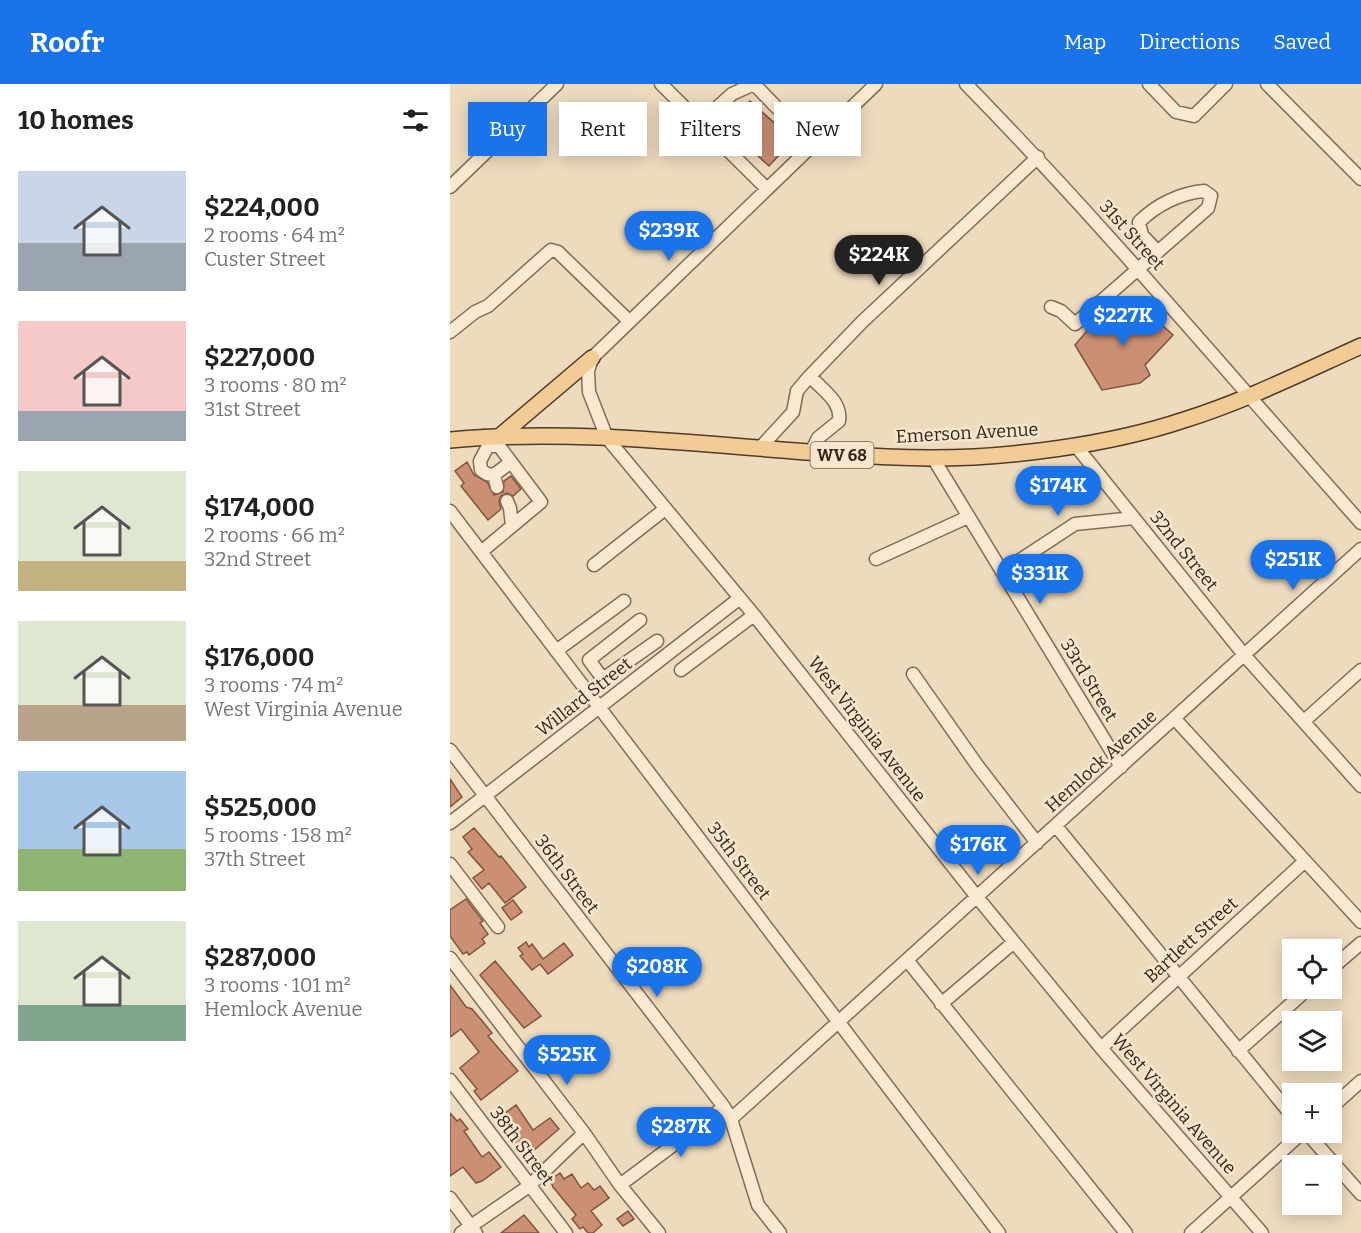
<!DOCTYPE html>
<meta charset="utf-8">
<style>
body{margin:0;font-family:Bitter,serif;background:#f6f6f6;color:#222;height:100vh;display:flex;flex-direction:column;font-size:22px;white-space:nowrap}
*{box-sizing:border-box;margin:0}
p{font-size:20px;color:#767676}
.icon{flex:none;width:33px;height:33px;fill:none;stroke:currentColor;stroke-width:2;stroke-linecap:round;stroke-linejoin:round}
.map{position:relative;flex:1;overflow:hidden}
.sheet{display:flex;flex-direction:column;background:#fff;width:450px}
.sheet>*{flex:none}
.hud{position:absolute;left:18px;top:18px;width:570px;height:54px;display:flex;gap:12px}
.tools{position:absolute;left:832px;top:855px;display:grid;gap:12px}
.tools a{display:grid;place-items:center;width:60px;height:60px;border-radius:0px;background:#fff;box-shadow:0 3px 15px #0003;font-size:30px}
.price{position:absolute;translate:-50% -51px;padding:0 14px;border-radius:21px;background:#1a73e8;color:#fff;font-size:20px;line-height:39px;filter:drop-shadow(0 2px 3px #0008)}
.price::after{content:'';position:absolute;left:50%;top:36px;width:18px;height:14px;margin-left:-9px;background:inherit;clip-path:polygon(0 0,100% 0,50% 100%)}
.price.selected{background:#222;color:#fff}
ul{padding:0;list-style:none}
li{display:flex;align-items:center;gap:18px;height:150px;padding:0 18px}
li span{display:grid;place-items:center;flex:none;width:168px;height:120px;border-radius:0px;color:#555}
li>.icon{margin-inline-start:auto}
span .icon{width:72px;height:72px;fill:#fffc;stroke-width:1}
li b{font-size:26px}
h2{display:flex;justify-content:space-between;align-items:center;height:72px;padding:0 18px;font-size:26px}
.tag{padding:0 21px;border-radius:0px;background:#fff;box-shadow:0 3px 15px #0003;font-size:21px;line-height:54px}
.tag.selected{background:#1a73e8;color:#fff}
header{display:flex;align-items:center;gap:36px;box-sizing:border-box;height:84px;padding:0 30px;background:#1a73e8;color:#fff}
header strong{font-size:28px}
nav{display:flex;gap:33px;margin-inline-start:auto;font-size:21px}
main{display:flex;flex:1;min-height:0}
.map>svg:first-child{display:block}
.building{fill:#cb9074;stroke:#84533d;stroke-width:1.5}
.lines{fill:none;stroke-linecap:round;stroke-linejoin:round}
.minor-casing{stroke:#856b57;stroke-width:15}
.major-casing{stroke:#523a2c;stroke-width:18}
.minor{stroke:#f8e9d0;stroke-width:12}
.major{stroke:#f1cc94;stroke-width:15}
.labels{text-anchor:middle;stroke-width:5;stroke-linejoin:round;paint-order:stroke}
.shield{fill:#f5e6cd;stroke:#6e5f50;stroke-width:1.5}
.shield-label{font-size:16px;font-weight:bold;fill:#34251b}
.street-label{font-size:18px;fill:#34251b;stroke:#f5e6cd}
</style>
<header>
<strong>Roofr</strong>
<nav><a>Map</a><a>Directions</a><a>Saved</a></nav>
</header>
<main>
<section class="sheet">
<h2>10 homes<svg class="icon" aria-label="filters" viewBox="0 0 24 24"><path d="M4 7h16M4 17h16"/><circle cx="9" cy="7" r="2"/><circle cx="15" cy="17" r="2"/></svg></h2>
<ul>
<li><span style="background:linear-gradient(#c9d6e8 60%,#9aa5b1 0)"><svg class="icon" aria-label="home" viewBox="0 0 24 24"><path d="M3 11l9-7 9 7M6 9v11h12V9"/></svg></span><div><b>$224,000</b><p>2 rooms · 64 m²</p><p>Custer Street</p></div></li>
<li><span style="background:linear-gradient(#f6c9c9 75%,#9aa5b1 0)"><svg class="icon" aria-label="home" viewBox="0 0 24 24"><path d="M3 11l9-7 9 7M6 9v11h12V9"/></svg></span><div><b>$227,000</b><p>3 rooms · 80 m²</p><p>31st Street</p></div></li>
<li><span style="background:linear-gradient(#dfe7d0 75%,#c2b280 0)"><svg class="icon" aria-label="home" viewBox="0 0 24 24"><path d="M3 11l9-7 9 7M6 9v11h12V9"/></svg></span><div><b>$174,000</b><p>2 rooms · 66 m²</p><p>32nd Street</p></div></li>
<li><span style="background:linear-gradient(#dfe7d0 70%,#b9a48a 0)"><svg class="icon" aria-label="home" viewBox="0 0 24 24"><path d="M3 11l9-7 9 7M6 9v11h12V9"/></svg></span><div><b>$176,000</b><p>3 rooms · 74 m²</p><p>West Virginia Avenue</p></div></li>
<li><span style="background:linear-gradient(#a9c7e8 65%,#8fb573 0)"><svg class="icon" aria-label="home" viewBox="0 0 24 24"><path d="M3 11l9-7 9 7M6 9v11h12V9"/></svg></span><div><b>$525,000</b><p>5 rooms · 158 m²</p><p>37th Street</p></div></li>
<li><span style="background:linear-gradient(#dfe7d0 70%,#7fa58c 0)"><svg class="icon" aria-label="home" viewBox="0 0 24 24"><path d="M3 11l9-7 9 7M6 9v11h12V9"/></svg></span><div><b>$287,000</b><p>3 rooms · 101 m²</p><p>Hemlock Avenue</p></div></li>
</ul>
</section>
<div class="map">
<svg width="911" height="1149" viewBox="0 0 911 1149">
<rect width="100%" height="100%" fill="#eddbbe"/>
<!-- building -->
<path class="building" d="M300 17 343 56 319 82 274 41 276 38 272 34 281 24 287 31Z
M684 215 723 251 695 281 700 291 690 299 652 306 625 261 641 242 648 248Z
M17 378 24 391 37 398 44 411 53 408 54 397 61 392 71 405 63 412 57 409 51 412 49 417 51 425 38 436 11 402 14 399 5 387Z
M0 695 12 713 0 723Z
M24 744 49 773 51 772 76 803 55 819 39 799 32 805 23 794 34 786 18 768 22 765 13 753Z
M16 815 33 837 30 839 38 850 32 855 35 859 19 871 17 868 13 870 0 852V826Z
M63 816 72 828 61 836 52 824Z
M76 858 79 863 82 860 93 875 114 859 123 871 98 890 90 880 82 886 70 872 73 870 68 864Z
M45 877 91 932 74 944 30 891Z
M0 901 16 923 22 925 33 938 42 949 38 952 68 987 31 1016 24 1007 27 1005 10 984 29 968 11 945 0 953Z
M66 1021 83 1046 100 1034 109 1045 77 1072H74L46 1036Z
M0 1029 7 1037 10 1035 18 1045 14 1047 32 1073 39 1068 51 1083 32 1097 26 1099 13 1083 0 1092Z
M110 1089 114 1095 122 1090 131 1104 138 1099 144 1106 150 1102 159 1114 141 1127 152 1141 143 1149H138L133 1143 130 1145 122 1135 126 1131 103 1103 100 1096Z
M178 1127 184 1135 173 1142 167 1135Z
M74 1131 89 1149H51Z"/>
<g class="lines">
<defs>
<path id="minor" d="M211 0 317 105
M304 0 363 61
M426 0 142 274 138 287 139 308 157 354 304 531 527 813 651 964 812 1149
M516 0C654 141 780 292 911 439
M699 0 726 28 744 32 776 0
M817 0 911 95
M250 39 282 10 304 0
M0 103 107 0
M601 223 611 227 625 240 758 124 761 112 754 107C730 109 706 121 689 138L692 151 708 168
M0 248 25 228 38 222 101 166 108 168 179 237
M360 292C372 306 392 317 389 337L368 354 361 368
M38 362 30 377 31 386 37 390 44 391 61 378
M626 362 795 572 911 702
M309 365 343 328 347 307 358 294 412 238 588 73
M483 374 671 683
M44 391 47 403
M57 417 60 424 62 442
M0 427 549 1149
M31 468 91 418 49 362H38L35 352
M426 475 518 433
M144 481 215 425
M552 488 625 440 684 434
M190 536 139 576 153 595 207 557
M106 567 174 517
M231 586 304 531
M463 590 527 681 587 759
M725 635 911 838
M854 637 911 586
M0 666 274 1023 281 1035 308 1121 330 1149
M0 739 290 514
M606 742 843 1033
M0 780 48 843
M0 874 134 1049 170 1101 209 1149
M457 876 676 1149
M882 884 911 859
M491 920 564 858
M651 964 855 777
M788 967 859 904
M0 996 116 1149
M882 1023 911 997
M281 1035 911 465
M856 1048 911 1110
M170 1101 274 1023
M0 1114 26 1149
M11 1149 79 1102 134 1049
M741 1149 853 1048"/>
<path id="major" d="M50 352 142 274
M0 356C160 341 321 372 481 374 560 374 659 361 734 336 795 317 853 288 911 262"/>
</defs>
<!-- minor casing -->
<use href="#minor" class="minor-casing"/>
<!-- major casing -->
<use href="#major" class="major-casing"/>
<!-- minor -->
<use href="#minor" class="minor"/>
<!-- major -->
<use href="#major" class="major"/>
</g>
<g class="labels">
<!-- shield labels -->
<rect class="shield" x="360.5" y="358" width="63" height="26" rx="4.5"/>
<g class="shield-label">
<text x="392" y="377">WV 68</text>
</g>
<!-- street labels -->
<g class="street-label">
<text transform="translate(682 151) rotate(48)" y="6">31st Street</text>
<text transform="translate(517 349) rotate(-3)" y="6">Emerson Avenue</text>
<text transform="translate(734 467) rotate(51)" y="6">32nd Street</text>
<text transform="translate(639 596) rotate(59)" y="6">33rd Street</text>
<text transform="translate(134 613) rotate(-38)" y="6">Willard Street</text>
<text transform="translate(417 645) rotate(52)" y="6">West Virginia Avenue</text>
<text transform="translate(651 677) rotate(-42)" y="6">Hemlock Avenue</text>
<text transform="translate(289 777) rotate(53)" y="6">35th Street</text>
<text transform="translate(117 790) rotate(53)" y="6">36th Street</text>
<text transform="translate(741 856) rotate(-42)" y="6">Bartlett Street</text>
<text transform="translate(724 1020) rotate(49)" y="6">West Virginia Avenue</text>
<text transform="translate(72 1062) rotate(53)" y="6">38th Street</text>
</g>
</g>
</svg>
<div class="tools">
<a><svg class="icon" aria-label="locate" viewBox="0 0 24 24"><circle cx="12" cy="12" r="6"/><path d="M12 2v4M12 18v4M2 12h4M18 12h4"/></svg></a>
<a><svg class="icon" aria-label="layers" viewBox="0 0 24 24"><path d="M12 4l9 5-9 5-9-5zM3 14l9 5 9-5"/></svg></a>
<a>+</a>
<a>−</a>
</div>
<b class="price" style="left:219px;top:178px">$239K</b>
<b class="price selected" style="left:429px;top:202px">$224K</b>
<b class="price" style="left:673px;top:263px">$227K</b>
<b class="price" style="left:608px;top:433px">$174K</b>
<b class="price" style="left:843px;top:507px">$251K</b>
<b class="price" style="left:590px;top:521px">$331K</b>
<b class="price" style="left:528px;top:792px">$176K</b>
<b class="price" style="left:207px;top:914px">$208K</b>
<b class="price" style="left:117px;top:1002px">$525K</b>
<b class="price" style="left:231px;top:1074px">$287K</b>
<div class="hud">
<a class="tag selected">Buy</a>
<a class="tag">Rent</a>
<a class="tag">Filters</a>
<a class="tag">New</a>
</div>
</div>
</main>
